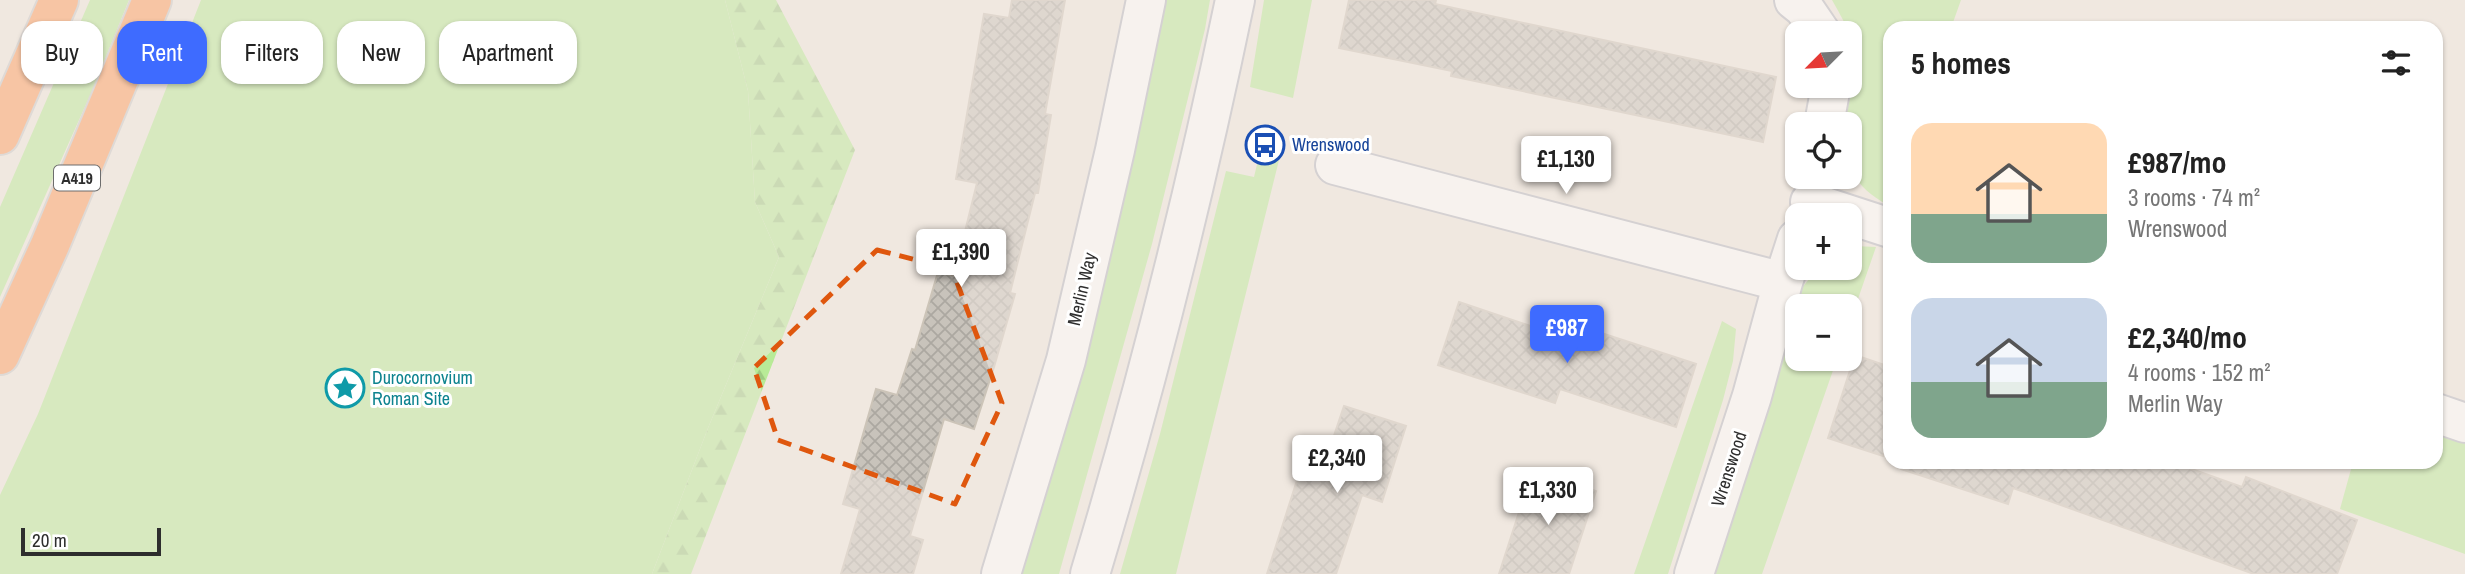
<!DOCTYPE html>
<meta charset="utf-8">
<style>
body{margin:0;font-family:"Archivo Narrow",sans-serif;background:#f6f6f6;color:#222;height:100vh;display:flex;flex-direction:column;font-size:26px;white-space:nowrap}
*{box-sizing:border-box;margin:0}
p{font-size:23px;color:#767676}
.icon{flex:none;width:38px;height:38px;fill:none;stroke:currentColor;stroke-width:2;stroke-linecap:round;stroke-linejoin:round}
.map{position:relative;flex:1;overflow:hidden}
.drawer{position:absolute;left:1883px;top:21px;width:560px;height:448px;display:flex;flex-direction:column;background:#fff;border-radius:21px;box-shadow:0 2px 5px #0004}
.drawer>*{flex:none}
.hud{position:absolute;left:21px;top:21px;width:665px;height:63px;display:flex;gap:14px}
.needle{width:46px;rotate:246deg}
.tools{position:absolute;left:1785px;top:21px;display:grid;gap:14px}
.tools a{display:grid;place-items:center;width:77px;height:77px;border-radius:14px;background:#fff;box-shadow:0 2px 5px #0004;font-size:35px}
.scale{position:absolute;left:21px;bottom:18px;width:140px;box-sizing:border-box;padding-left:7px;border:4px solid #2e2e2e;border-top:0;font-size:19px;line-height:24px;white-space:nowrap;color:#2e2e2e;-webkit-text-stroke:5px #fff;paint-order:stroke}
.price{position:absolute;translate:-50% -60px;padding:0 16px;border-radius:7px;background:#fff;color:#222;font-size:23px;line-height:46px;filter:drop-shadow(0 2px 4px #0008)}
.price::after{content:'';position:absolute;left:50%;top:42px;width:21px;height:16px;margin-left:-10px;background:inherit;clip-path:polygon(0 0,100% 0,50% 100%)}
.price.active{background:#3e6bff;color:#fff}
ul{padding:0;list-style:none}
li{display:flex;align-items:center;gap:21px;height:175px;padding:0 28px}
li span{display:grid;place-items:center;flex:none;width:196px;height:140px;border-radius:21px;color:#555}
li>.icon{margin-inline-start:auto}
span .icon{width:84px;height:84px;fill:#fffc;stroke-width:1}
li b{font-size:30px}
h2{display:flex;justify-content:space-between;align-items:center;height:84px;padding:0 28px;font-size:30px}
.tag{padding:0 24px;border-radius:21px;background:#fff;box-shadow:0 2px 5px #0004;font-size:24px;line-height:63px}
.tag.active{background:#3e6bff;color:#fff}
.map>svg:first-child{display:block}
.grass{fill:#b8eb97}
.forest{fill:url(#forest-firs)}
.building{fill:url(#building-cross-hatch);stroke:#ccc4b8;stroke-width:2}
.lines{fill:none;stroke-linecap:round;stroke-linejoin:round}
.street-casing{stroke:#b3b7c2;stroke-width:42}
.secondary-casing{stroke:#b3b7c2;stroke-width:42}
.highway-casing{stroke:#c9c9c9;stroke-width:42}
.street{stroke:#fff;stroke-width:38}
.secondary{stroke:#fff;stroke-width:38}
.highway{stroke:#ff9b5c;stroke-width:38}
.marked{fill:none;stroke:#df570e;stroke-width:5;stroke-dasharray:14 9;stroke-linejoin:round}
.labels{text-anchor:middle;stroke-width:6;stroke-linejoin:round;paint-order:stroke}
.shield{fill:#fff;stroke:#6d6d6d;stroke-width:2}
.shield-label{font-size:16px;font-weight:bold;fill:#2e2e2e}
.transit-label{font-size:18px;fill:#164399;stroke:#fff;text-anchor:start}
.street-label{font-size:18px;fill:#2e2e2e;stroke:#fff}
.culture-label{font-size:18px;fill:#0d838f;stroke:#fff;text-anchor:start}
</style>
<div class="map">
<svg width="2465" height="574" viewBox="0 0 2465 574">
<defs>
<pattern id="forest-firs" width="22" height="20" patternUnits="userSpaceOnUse" patternTransform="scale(1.75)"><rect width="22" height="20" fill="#b8eb97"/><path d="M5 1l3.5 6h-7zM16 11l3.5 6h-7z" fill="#9eca82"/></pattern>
<pattern id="building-cross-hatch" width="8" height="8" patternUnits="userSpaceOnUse" patternTransform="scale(1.75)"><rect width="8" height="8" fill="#c8c3bb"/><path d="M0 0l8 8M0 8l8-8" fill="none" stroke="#aca8a1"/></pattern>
</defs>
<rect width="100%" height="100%" fill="#f0e8e0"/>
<!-- grass -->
<path class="grass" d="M90 0H129L92 91 0 297V207Z
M201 0H725L748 91 755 202 779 257 708 428 652 574H0V495L38 414Z
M1166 0H1210L1205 29 1152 244 1059 574H1021L1151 76Z
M1264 0H1312L1293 98 1250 87Z
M1832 0H1961L1951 28H1890V199L1888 205C1847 182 1850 167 1850 124H1844C1846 108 1853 93 1855 76 1860 48 1845 23 1832 0Z
M1264 135 1284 140 1176 574H1120L1160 434 1226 171 1254 177Z
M1855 246 1876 247 1850 322V306H1797V359H1837L1762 574H1714L1801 289 1818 268H1850V248Z
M1722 321 1736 329 1733 361 1723 400 1668 574H1634Z
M2436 427 2465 438V554L2340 509 2353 462H2436Z"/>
<!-- forest -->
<path class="forest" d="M725 0H776L855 150 691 574H652L708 428 779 257 755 202 748 91Z"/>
<!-- building -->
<path class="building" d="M1012 0H1065L1045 114 1051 115 1038 193H1035L1010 293 1015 294 994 367 974 429 944 419 910 536 923 540 913 574H841L860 509 843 504 876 389 897 395 912 349 915 350 938 272 954 276 977 183 956 179 984 14 1009 18Z
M1349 0H1436L1435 4 1776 77 1763 142 1494 85 1451 76 1452 71 1339 48Z
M1459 302 1575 341 1580 326 1696 364 1676 427 1560 389 1555 403 1438 365Z
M1855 355 1890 367V433L1883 456 1828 438Z
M1344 406 1406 426 1382 502 1362 495 1336 574H1267L1299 474 1319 480Z
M1902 462H2172L2242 487 2246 477 2357 520 2337 574H2254L2013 488 2008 504 1901 469Z
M1533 469 1596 491 1569 574H1499Z"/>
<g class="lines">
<defs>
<path id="street" d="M1794 0 1804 8 1821 33
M1824 124 1831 86
M1335 165 1783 282
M1810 202 1890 228
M2436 413 2465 423
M1001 574 1066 360 1115 150 1146 0
M1694 574 1752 396 1783 282 1797 239"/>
<path id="secondary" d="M1090 574C1147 385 1195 193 1235 0"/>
<path id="highway" d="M0 135 59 0
M0 355 50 245 152 0"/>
</defs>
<!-- street casing -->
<use href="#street" class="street-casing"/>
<!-- secondary casing -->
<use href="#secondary" class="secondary-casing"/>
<!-- highway casing -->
<use href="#highway" class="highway-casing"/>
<!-- street -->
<use href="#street" class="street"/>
<!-- secondary -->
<use href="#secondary" class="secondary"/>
<!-- highway -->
<use href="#highway" class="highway"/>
</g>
<!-- marked area -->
<path d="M0 0H2465V574H0ZM877 250 952 269 1002 403 955 504 778 440 754 368Z" fill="#f0e8e0" fill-opacity=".55" fill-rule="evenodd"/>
<path class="marked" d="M877 250 952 269 1002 403 955 504 778 440 754 368Z"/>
<!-- icons -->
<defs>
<symbol id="bus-ring" viewBox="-11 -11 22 22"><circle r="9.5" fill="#fff" stroke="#1a4fb4" stroke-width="1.5"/><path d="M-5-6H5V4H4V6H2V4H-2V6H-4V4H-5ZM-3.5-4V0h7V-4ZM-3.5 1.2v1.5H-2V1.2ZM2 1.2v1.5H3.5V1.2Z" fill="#1a4fb4"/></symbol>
<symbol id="sight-ring" viewBox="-11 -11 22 22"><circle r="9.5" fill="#fff" stroke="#0f9aa8" stroke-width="1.5"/><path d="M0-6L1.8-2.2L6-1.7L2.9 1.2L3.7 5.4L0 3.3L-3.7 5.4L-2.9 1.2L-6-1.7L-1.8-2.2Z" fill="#0f9aa8"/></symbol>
</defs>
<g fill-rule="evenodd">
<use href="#bus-ring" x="1243" y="123" width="44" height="44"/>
<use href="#sight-ring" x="323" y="366" width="44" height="44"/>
</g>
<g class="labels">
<!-- shield labels -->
<rect class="shield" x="54" y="165.5" width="46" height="25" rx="5"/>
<g class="shield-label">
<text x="77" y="184">A419</text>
</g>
<!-- transit labels -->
<g class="transit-label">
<text x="1292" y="151">Wrenswood</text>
</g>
<!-- street labels -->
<g class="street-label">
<text transform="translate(1082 289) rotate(-77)" y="6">Merlin Way</text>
<text transform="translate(1729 469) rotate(-72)" y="6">Wrenswood</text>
</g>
<!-- culture labels -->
<g class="culture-label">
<text x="372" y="384">Durocornovium<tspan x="372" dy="21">Roman Site</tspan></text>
</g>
</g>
</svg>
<div class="tools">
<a><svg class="needle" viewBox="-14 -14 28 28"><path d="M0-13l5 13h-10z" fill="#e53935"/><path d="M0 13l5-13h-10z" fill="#767676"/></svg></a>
<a><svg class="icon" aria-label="locate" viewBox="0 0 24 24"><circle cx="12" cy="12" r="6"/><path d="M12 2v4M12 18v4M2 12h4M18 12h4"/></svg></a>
<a>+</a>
<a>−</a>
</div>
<div class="scale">20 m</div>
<b class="price" style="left:1566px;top:196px">£1,130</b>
<b class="price" style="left:961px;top:289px">£1,390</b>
<b class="price active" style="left:1567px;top:365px">£987</b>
<b class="price" style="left:1337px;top:495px">£2,340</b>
<b class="price" style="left:1548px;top:527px">£1,330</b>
<div class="hud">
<a class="tag">Buy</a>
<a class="tag active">Rent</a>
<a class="tag">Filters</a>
<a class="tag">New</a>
<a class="tag">Apartment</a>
</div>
<section class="drawer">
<h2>5 homes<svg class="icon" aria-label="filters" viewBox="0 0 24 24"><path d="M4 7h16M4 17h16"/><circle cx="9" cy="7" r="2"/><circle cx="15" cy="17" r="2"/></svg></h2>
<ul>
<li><span style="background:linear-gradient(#ffd9b3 65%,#7fa58c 0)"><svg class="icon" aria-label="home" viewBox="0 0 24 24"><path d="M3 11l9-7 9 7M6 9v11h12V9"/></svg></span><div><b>£987/mo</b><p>3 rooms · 74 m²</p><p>Wrenswood</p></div></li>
<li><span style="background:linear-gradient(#c9d6e8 60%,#7fa58c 0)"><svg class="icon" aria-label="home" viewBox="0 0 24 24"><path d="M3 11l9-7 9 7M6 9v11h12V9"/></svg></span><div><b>£2,340/mo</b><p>4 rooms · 152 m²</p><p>Merlin Way</p></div></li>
</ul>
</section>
</div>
